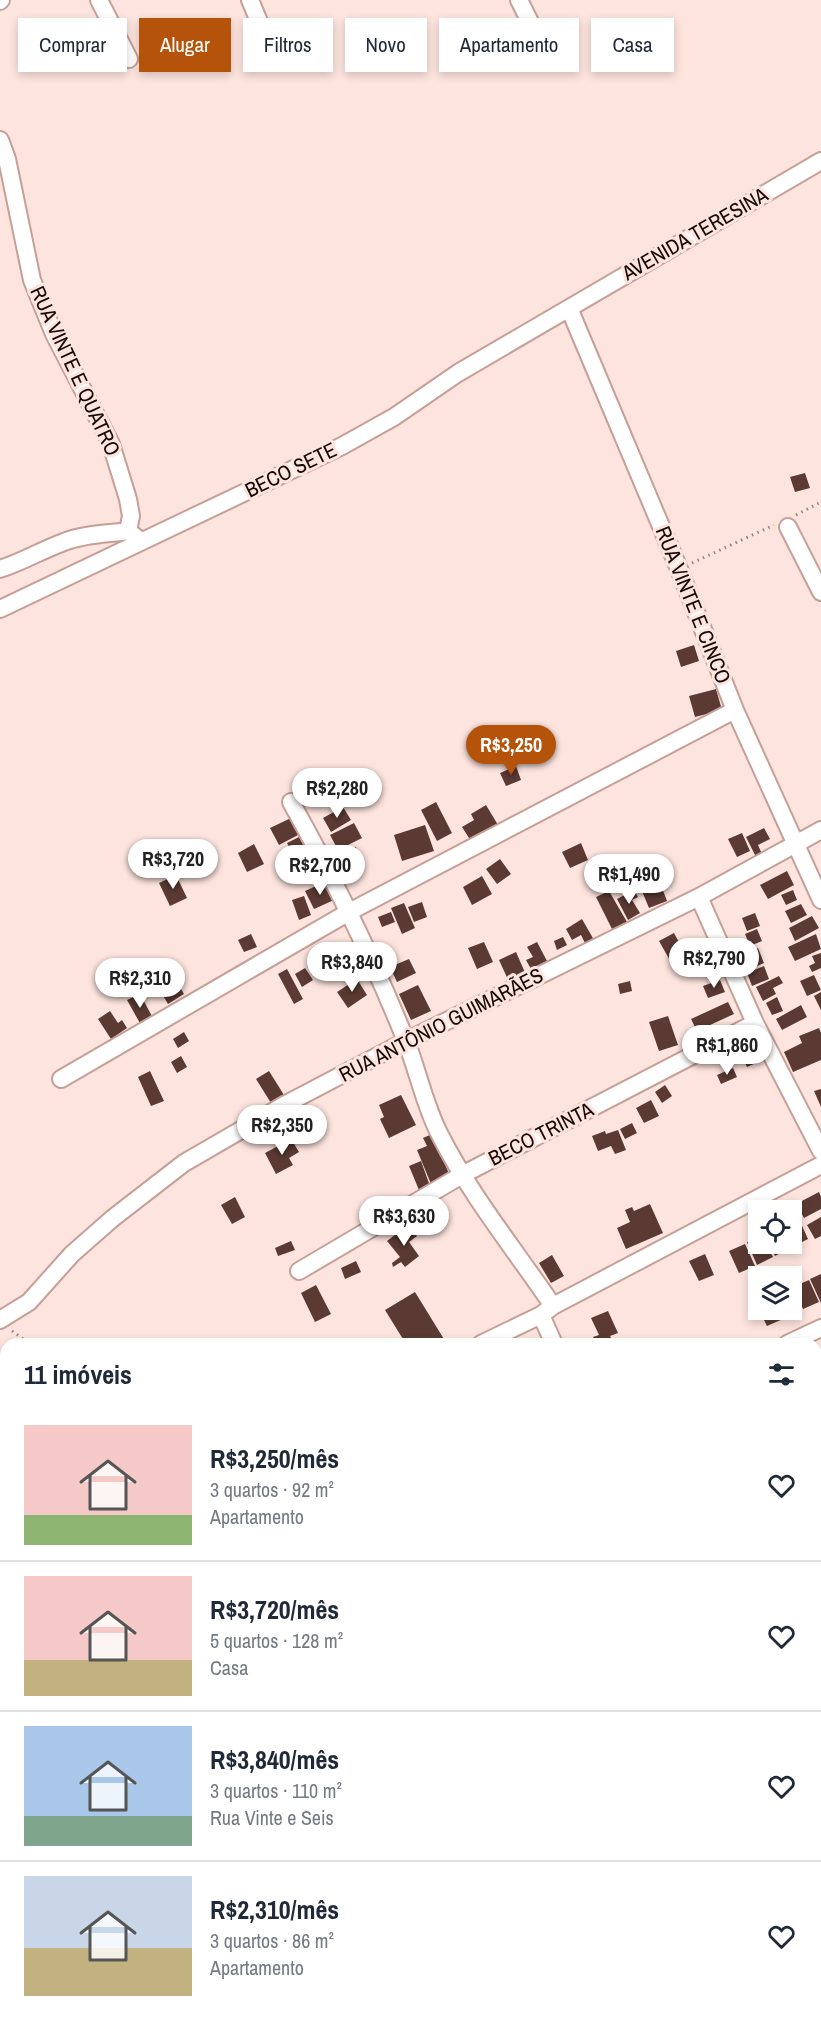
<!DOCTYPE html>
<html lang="pt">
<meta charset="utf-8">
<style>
body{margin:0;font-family:"Archivo Narrow",sans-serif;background:#f2f2f3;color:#1f2937;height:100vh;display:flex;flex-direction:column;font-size:22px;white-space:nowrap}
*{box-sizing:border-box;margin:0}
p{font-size:20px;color:#747a83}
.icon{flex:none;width:33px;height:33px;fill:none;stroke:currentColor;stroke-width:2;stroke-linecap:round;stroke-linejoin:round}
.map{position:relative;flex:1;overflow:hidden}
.side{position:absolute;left:0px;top:1338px;width:822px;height:686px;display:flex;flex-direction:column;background:#fff;border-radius:18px 18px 0 0;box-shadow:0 3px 9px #0003}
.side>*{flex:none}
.guide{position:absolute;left:18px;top:18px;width:786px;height:54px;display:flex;gap:12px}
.controls{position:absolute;left:748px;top:1200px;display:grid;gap:12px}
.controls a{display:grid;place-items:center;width:54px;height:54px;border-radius:0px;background:#fff;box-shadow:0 3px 9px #0003;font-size:30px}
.price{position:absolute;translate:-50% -51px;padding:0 14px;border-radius:21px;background:#fff;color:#222;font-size:20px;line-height:39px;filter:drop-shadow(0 2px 3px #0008)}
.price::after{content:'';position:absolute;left:50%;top:36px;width:18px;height:14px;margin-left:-9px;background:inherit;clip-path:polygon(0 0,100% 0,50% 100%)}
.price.current{background:#b45309;color:#fff}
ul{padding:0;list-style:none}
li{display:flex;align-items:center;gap:18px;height:150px;padding:0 24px}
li+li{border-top:2px solid #e0e1e3}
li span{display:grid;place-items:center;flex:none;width:168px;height:120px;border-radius:0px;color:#555}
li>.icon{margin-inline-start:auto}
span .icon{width:72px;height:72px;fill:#fffc;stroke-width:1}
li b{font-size:26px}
h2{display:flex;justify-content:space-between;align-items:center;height:72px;padding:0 24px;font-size:26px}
.chip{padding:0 21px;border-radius:0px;background:#fff;box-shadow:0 3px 9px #0003;font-size:21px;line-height:54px}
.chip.current{background:#b45309;color:#fff}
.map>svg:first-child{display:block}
.built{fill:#f1d4cd}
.building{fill:#5b3a33}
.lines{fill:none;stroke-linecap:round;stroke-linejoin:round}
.lane-casing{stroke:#c69f96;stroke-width:11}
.street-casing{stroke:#c69f96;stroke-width:20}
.secondary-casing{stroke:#c69f96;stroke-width:27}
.path{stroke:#95827e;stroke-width:3;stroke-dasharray:1.5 4.5;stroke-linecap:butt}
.lane{stroke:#fff;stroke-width:8}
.street{stroke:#fff;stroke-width:16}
.secondary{stroke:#fff;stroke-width:24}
.labels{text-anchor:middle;stroke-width:6;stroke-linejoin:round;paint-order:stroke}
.street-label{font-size:21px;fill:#150806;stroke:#fde4de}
</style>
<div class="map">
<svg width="821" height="2023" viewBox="0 0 821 2023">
<rect width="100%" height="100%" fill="#fde4de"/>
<!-- built -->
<path class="built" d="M821 1967V2023H685L698 2018H816V1969Z"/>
<!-- building -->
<path class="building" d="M805 473 810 488 795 492 790 477Z
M694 645 699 661 681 667 676 651Z
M716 689 722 710 695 717 689 696Z
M516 766 521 780 506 786 500 773Z
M436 802 452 833 437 841 421 810Z
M486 805 498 825 471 841 462 827 474 820 471 814Z
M343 807 351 820 331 832 323 818Z
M291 818 300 834 279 845 270 828Z
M354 823 362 838 338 850 330 835Z
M425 825 434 851 402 861 394 835Z
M764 828 770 839 758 845 762 854 756 857 746 837Z
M742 833 750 851 737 857 728 839Z
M299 837 305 848 293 854 287 843Z
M581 843 588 860 570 868 562 852Z
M254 844 264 864 247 872 238 853Z
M356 847 360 857 343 865 338 855Z
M307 853 314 864 287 880 280 869Z
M500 859 511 874 497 884 486 869Z
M787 871 794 885 768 899 760 885Z
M656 872 667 901 649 908 637 879Z
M176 875 187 898 170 906 159 883Z
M482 876 492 894 472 905 463 887Z
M325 882 334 900 314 909 305 891Z
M634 890 638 897 632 900 640 913 628 920 617 899Z
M793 890 797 900 786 905 781 895Z
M609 891 627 922 612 929 596 897Z
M304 896 311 915 299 920 292 900Z
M422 902 427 917 414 922 408 907Z
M404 903 415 928 402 934 391 908Z
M801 904 807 915 791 923 785 911Z
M391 912 395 922 382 927 378 917Z
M755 913 760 926 747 931 742 918Z
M812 916 819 928 795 941 789 928Z
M582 919 594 940 586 945 581 935 572 940 566 929Z
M757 929 762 941 750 946 745 934Z
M674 933 687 957 672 964 659 941Z
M251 934 257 947 244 952 238 940Z
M816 934 821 949 795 961 788 947Z
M563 937 567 945 557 950 554 941Z
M484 942 493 962 477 969 468 948Z
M537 942 547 961 531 969 526 960 533 957 527 947Z
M758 948 764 963 744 972 738 958Z
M516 952 527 977 510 984 499 960Z
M335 953 343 966 332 973 324 959Z
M821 953V968L812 972 809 966 815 963 812 956Z
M409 959 416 973 397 982 390 967Z
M167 966 184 994 168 1004 151 975Z
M764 966 769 979 752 986 747 973Z
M305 968 313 980 302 987 295 974Z
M287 969 303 999 294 1004 278 974Z
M814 975 821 990 807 996 800 981Z
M779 976 783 983 773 988 776 994 763 1001 756 987Z
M357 979 367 995 348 1008 337 992Z
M720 980 725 992 708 998 703 986Z
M630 981 632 991 620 994 618 984Z
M418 985 431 1011 411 1020 399 994Z
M821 992V1010L814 996Z
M140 994 153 1018 141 1025 127 1000Z
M777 997 783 1011 772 1015 766 1003Z
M728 1002 734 1014 697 1031 691 1019Z
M801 1005 807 1017 782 1030 776 1019Z
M110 1011 118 1023 122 1020 127 1028 111 1039 98 1019Z
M668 1016 678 1045 659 1051 649 1022Z
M819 1028 821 1033V1060L793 1072 784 1052 802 1043 799 1036Z
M184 1032 189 1041 178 1048 173 1039Z
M755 1043 763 1060 747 1067 739 1050Z
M181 1056 187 1067 177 1073 171 1062Z
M733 1068 737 1077 721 1084 717 1075Z
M150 1071 164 1101 151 1106 138 1077Z
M269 1071 284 1095 271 1103 256 1079Z
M665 1085 672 1096 662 1103 655 1092Z
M821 1089V1107L814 1091Z
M401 1095 416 1125 389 1138 380 1119 384 1117 379 1105Z
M651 1100 659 1116 644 1123 636 1108Z
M632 1123 637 1133 625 1139 620 1129Z
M618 1130 626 1150 615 1154 611 1146 598 1151 592 1136 605 1131 606 1134Z
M432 1134 450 1176 431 1184 417 1150 427 1146 423 1138Z
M291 1139 299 1152 289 1158 293 1165 276 1174 265 1153Z
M421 1161 430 1186 419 1190 409 1166Z
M819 1192 821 1197V1209L804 1218 796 1204Z
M235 1197 245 1217 232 1224 221 1205Z
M650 1204 663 1233 626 1249 617 1228 630 1222 625 1210 632 1207 634 1211Z
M798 1217 808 1239 792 1247 791 1244 792 1220Z
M821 1217V1236L815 1239 807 1225Z
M408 1225 417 1236 409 1242 419 1256 405 1267 401 1262 393 1267 392 1263 400 1257 387 1241Z
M759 1237V1244H766L773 1257 757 1265 747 1242Z
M291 1241 295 1250 278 1256 275 1248Z
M745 1244 755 1266 739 1273 729 1251Z
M769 1244H788L790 1248 775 1256Z
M705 1254 714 1275 699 1281 689 1261Z
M552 1255 564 1276 551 1283 539 1263Z
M356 1261 361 1272 345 1279 341 1268Z
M821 1274V1303L810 1279Z
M809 1280 819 1302 803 1309 793 1287Z
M316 1285 331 1314 315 1322 301 1293Z
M792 1289 802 1310 786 1317 782 1310H792Z
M415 1292 447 1344H406L385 1310Z
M759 1310H778L783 1319 767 1326Z
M608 1311 618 1333 610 1336 614 1344H596L593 1337 599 1335 591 1318Z
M821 1358V1385L816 1388V1360Z
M821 1456V1483L818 1485 816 1481V1458Z
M821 1524V1538L816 1541V1526Z
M821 1579V1599L816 1602V1582Z
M177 2018H185L187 2023H176L174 2019Z
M243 2018H265L267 2021 262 2023H246Z"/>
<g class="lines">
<defs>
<path id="lane" d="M816 1995H821
M746 2023 758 2018"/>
<path id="street" d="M99 0 129 59
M250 0 263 31
M519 0 538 38
M0 1 1 0
M0 140 7 159 32 280 54 334 111 444 128 499 131 516 128 531
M569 308 679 569 735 710 821 900
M788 527 821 592
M0 569C22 562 42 550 64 542 84 534 107 534 128 531L137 538
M0 609 342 446 394 417 458 373 821 161
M291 802C334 879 373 959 406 1041 418 1071 425 1107 440 1135 471 1196 515 1250 553 1306
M699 897 755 1023 821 1151
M61 1079 349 912 735 710
M299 1271 462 1175 755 1023
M541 1315 554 1344
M0 1320 29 1302 72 1254 113 1218 184 1163 286 1104 406 1041 699 897 821 830
M481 1344 541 1315 553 1306 821 1165
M787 1344 821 1328
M816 1504 821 1501
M0 1634 6 1629
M816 1744 821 1755
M0 1803 6 1801
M0 1897 6 1895
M0 2014 6 2012
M342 2018 343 2023
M277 2023 290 2018"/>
<path id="secondary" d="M816 1952 821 1949
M623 2023 636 2018"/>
</defs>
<!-- lane casing -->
<use href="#lane" class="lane-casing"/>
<!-- street casing -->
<use href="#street" class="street-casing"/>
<!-- secondary casing -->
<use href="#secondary" class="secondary-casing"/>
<!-- path -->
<path class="path" d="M796 515 821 502
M692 563 774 525
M12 1331 30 1344"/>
<!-- lane -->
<use href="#lane" class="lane"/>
<!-- street -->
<use href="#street" class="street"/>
<!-- secondary -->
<use href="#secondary" class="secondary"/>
</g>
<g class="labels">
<!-- street labels -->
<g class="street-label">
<text transform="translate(695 234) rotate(-30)" y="7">AVENIDA TERESINA</text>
<text transform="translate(75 371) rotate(65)" y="7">RUA VINTE E QUATRO</text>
<text transform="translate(291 470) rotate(-26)" y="7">BECO SETE</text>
<text transform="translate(693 605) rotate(68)" y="7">RUA VINTE E CINCO</text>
<text transform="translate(441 1025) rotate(-27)" y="7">RUA ANTÔNIO GUIMARÃES</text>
<text transform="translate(541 1134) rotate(-27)" y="7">BECO TRINTA</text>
</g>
</g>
</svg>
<div class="controls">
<a><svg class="icon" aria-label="locate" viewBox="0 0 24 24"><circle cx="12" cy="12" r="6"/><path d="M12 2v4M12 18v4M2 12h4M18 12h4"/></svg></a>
<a><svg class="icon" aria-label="layers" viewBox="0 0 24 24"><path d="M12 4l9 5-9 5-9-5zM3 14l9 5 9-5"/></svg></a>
</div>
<b class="price current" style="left:511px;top:776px">R$3,250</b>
<b class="price" style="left:337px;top:819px">R$2,280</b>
<b class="price" style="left:173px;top:890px">R$3,720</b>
<b class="price" style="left:320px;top:896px">R$2,700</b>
<b class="price" style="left:629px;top:905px">R$1,490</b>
<b class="price" style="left:714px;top:989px">R$2,790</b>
<b class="price" style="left:352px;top:993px">R$3,840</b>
<b class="price" style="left:140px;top:1009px">R$2,310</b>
<b class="price" style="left:727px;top:1076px">R$1,860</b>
<b class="price" style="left:282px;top:1156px">R$2,350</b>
<b class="price" style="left:404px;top:1247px">R$3,630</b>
<div class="guide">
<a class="chip">Comprar</a>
<a class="chip current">Alugar</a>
<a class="chip">Filtros</a>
<a class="chip">Novo</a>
<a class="chip">Apartamento</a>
<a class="chip">Casa</a>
</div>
<section class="side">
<h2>11 imóveis<svg class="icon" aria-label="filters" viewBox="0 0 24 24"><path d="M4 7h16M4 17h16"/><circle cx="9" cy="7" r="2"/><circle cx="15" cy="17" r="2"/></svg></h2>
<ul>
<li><span style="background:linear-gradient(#f6c9c9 75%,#8fb573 0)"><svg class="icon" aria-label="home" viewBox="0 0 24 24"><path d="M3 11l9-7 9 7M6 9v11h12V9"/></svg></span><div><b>R$3,250/mês</b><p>3 quartos · 92 m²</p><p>Apartamento</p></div><svg class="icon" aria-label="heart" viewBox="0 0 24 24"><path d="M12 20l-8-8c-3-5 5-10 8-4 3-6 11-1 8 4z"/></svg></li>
<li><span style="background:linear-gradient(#f6c9c9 70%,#c2b280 0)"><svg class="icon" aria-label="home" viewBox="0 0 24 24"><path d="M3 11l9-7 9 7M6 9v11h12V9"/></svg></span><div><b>R$3,720/mês</b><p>5 quartos · 128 m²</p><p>Casa</p></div><svg class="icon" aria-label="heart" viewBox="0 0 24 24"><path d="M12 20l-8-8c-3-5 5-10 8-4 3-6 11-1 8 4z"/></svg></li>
<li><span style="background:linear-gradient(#a9c7e8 75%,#7fa58c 0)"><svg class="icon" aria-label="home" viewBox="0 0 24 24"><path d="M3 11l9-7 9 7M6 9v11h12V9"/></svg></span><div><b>R$3,840/mês</b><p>3 quartos · 110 m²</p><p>Rua Vinte e Seis</p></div><svg class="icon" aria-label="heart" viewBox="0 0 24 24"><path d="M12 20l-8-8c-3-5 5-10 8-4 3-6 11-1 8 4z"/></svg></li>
<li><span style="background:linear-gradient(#c9d6e8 60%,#c2b280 0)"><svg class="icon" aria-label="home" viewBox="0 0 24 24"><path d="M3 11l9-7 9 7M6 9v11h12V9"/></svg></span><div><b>R$2,310/mês</b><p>3 quartos · 86 m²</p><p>Apartamento</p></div><svg class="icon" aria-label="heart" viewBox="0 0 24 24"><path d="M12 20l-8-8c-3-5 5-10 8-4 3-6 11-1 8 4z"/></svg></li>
</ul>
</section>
</div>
